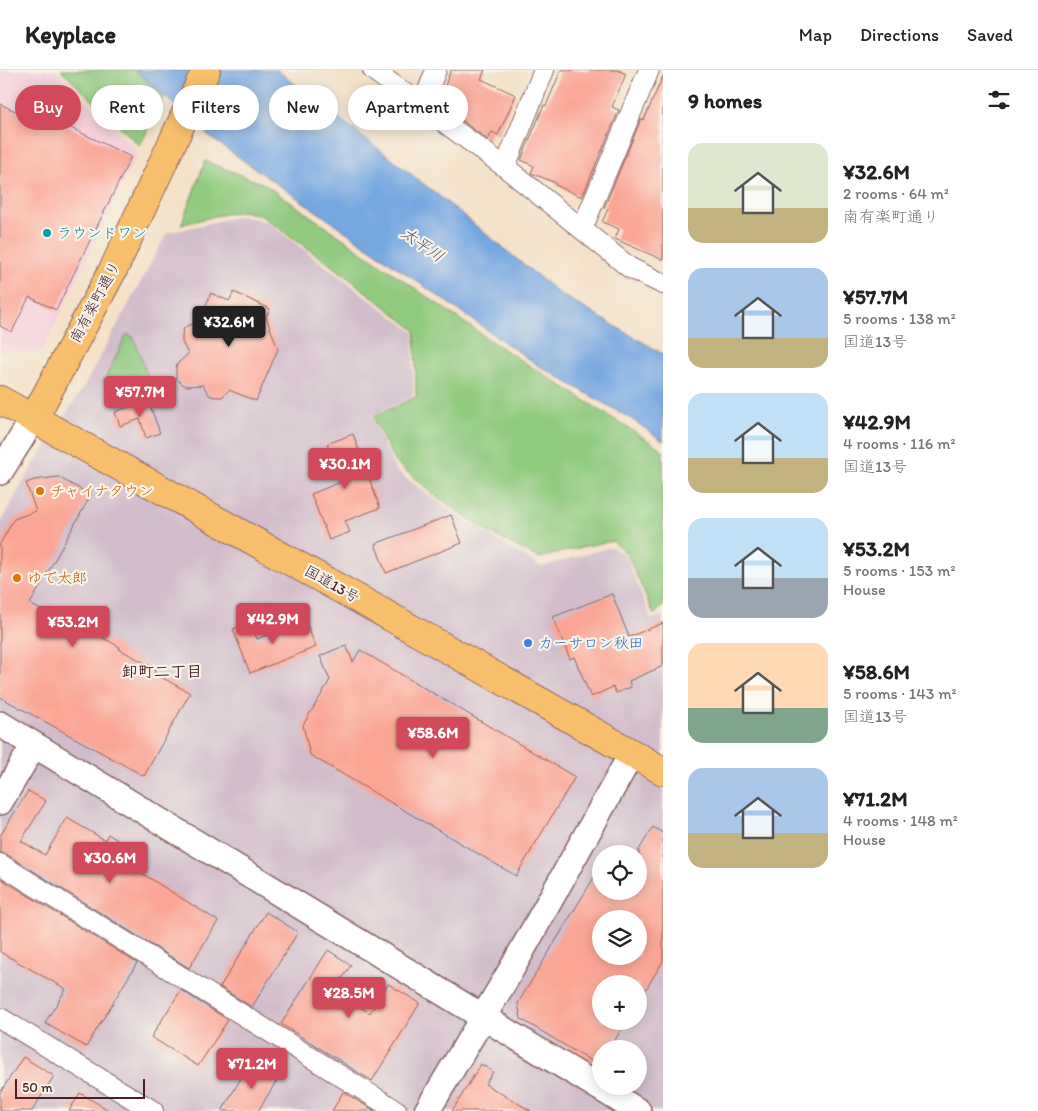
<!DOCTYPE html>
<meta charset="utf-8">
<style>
body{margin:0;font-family:Itim,"Klee One",sans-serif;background:#f6f6f6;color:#222;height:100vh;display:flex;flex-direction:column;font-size:19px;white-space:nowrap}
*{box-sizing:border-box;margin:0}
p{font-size:16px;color:#767676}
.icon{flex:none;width:28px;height:28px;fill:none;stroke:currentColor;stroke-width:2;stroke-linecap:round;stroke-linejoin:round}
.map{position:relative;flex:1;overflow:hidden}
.sheet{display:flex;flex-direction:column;background:#fff;width:375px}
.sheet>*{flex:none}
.banner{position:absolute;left:15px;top:15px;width:475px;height:45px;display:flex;gap:10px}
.fabs{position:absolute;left:592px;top:775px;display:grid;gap:10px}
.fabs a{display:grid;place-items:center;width:55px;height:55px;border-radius:50%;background:#fff;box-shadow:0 2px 12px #0003;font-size:25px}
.scale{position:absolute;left:15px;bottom:12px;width:130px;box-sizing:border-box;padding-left:5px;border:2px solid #4a1f2b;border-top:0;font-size:14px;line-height:18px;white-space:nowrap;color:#4a1f2b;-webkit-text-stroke:4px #f7f3e8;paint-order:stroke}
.price{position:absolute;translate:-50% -42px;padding:0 11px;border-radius:5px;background:#d1495b;color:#fff;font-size:16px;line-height:32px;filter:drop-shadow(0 1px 2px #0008)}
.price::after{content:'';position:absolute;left:50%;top:30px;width:15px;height:11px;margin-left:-8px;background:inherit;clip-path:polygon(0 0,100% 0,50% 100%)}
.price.active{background:#222;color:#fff}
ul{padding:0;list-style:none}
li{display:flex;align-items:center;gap:15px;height:125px;padding:0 25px}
li span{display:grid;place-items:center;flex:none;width:140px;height:100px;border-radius:15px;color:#555}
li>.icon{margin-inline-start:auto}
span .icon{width:60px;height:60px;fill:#fffc;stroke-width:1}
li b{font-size:21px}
h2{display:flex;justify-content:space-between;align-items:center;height:60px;padding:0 25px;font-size:21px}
.chip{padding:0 18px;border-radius:22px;background:#fff;box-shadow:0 2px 12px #0003;font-size:18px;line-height:45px}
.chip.active{background:#d1495b;color:#fff}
header{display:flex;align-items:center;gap:30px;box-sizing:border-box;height:70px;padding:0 25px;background:#fff;border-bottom:1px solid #e0e0e0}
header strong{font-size:24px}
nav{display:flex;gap:28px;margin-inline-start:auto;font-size:18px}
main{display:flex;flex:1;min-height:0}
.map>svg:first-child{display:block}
.built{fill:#f5cfda}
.industrial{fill:#d1bdcb;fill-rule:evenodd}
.green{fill:#8fca7e;stroke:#6c7454}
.water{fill:#76a7e1;stroke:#606386}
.building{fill:#fba694;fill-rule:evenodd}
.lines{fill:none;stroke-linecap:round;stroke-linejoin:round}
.minor-casing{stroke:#866362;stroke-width:22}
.tertiary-casing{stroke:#866362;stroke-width:28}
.primary-casing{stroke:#866362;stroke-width:30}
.trunk-casing{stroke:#866362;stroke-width:30}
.minor{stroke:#fff;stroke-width:20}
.tertiary{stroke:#fff;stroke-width:25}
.primary{stroke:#f8bf6c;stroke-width:28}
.trunk{stroke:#f8bf6c;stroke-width:28}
.culture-dot{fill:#0f9aa8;stroke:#f7f3e8;stroke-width:2}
.food-dot{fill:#e8710a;stroke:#f7f3e8;stroke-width:2}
.shop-dot{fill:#3f7fe0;stroke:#f7f3e8;stroke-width:2}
.labels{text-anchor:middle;stroke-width:4.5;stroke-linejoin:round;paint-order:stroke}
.culture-label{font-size:15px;fill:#0d838f;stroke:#f7f3e8;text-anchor:start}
.street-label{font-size:15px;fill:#4a1f2b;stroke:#f7f3e8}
.food-label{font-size:15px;fill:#c56008;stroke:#f7f3e8;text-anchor:start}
.shop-label{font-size:15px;fill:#366cbe;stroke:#f7f3e8;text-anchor:start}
.water-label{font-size:16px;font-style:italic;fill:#594f6b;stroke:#f7f3e8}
.neighbourhood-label{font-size:16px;font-weight:bold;fill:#4a1f2b;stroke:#f7f3e8}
</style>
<header>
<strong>Keyplace</strong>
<nav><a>Map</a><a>Directions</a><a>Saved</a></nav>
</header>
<main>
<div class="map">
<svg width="663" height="1041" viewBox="0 0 663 1041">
<rect width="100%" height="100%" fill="#f7f3e8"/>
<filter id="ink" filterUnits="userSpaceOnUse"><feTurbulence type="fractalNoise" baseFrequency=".02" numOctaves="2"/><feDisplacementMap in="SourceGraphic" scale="10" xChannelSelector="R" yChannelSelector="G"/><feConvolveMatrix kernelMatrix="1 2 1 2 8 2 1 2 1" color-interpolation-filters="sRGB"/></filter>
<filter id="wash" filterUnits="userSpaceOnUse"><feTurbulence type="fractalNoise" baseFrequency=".0096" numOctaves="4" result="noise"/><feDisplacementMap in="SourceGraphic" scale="20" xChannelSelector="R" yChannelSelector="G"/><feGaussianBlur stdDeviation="1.12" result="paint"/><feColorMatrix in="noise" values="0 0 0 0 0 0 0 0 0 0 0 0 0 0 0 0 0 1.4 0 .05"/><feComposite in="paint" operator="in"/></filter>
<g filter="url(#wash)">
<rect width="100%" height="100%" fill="#f4e2c9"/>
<!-- built -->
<path class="built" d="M0 0H55L138 82 42 282 0 281Z"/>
<!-- industrial -->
<path class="industrial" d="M240 146 267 152 413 262V327L371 346 395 400 459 447 541 497 611 477 626 486 651 549 663 546V1041H0V454L25 409 87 311 167 163ZM601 784H639V821H601ZM601 849H639V886H601ZM601 914H639V951H601ZM601 979H639V1016H601Z"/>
<!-- green -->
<path class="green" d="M61 0H138L165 24 140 76Z
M205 91 264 114 494 273 663 380V536L654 545 627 484 613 471 586 476 539 488 488 462 436 426 394 391 373 347 416 327 415 260 338 200 260 145 243 141 215 146 181 155Z
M127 264 134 268 154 324 117 337 104 311Z"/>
<!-- water -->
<path class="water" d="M135 0H277L443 129 560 224 663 284V371L633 350 539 296 214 70Z"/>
<g id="blocks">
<!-- building -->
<path class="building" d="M451 0H485L481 9 516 25 498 65 492 62 488 70 457 47 460 39 439 31Z
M561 0H618L626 4 612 37 619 40 582 127 555 115 556 113 531 103 534 96 521 90 544 35 546 36Z
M663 6V190L615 169 619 159 602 152 608 139 604 138 641 49 644 50Z
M0 34 26 46 30 38 131 87 56 240 29 227 12 262 0 256Z
M234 222 270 239 266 247 278 279 256 331 229 320 222 327H215L209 325 203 315 186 316 181 313 176 308V297L178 293 188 284 182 272V265L184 258 189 255 198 254 211 223 229 231Z
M148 330 160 363 146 368 140 349 120 356 115 342Z
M353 364 380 438 345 451 350 462 329 470 311 424 341 412 327 374Z
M58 407 91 425 30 534 85 564 88 560 120 577 119 579 156 599 154 603 190 623 144 706 0 627V474L14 449 36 441 26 413 34 410Z
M451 445 462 473 386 503 375 474Z
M612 524 629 567 663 553V596L629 611 631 617 616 623 613 617 591 627 574 587 570 589 553 547Z
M305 550 316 577 250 603 233 559 250 553 257 569Z
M346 575 353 592 360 580 575 707 516 806 310 685 303 655 330 610 320 586Z
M28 721 46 731 21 771 45 785 67 748 105 770 108 764 127 776 119 789 218 851 189 898 6 784 0 782V766Z
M653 757 663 763V891L639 931V914H601V951H626L610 979H601V997L521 949 518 933 601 796V821H639V780ZM601 849H639V886H601Z
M0 808 137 893 86 977 45 953 66 919 0 882Z
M266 842 298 862 252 937 220 917Z
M328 880 351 895 334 921 370 943 388 914 420 933 372 1011 281 954Z
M181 920 228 950 198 996 151 967Z
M23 987 54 1006 32 1041H0V1023Z
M251 991 279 1007 258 1041H222Z
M481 994 493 1002 485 1014 531 1041H452Z
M343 1022 375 1041H332Z
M80 1023 110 1041H69Z"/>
</g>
</g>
<g filter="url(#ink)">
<use href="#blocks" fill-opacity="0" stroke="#866362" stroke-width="1"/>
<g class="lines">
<defs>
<path id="minor" d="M373 0 505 97 630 198 663 214
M422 36 436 0
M505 97 544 0
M582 159 649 0
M0 794 397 1041
M0 948 153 1041"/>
<path id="tertiary" d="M0 402 34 348
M0 654 638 1041
M0 732 34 675
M427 1041 510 902 632 683"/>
<path id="primary" d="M34 348 115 196 206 0"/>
<path id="trunk" d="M0 330 380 541 663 701"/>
</defs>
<!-- minor casing -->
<use href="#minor" class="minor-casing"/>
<!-- tertiary casing -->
<use href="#tertiary" class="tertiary-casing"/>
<!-- primary casing -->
<use href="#primary" class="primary-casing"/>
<!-- trunk casing -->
<use href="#trunk" class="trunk-casing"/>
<!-- minor -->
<use href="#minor" class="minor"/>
<!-- tertiary -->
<use href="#tertiary" class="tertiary"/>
<!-- primary -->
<use href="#primary" class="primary"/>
<!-- trunk -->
<use href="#trunk" class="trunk"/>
</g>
</g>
<!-- markers -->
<circle class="culture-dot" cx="47" cy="163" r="5"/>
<g class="food-dot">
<circle cx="40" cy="421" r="5"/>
<circle cx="17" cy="508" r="5"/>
</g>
<circle class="shop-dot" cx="528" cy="573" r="5"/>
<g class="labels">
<!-- culture labels -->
<g class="culture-label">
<text x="57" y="168">ラウンドワン</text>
</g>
<!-- street labels -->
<g class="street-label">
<text transform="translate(95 232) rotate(-62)" y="5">南有楽町通り</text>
<text transform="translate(332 514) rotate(29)" y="5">国道13号</text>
</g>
<!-- food labels -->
<g class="food-label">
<text x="50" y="426">チャイナタウン</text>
<text x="27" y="513">ゆで太郎</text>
</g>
<!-- shop labels -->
<g class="shop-label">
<text x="538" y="578">カーサロン秋田</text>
</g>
<!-- water labels -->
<g class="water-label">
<text transform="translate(423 174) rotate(35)" y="6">太平川</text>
</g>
<!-- neighbourhood labels -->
<g class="neighbourhood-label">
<text x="162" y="607">卸町二丁目</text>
</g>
</g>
</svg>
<div class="fabs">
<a><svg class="icon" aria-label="locate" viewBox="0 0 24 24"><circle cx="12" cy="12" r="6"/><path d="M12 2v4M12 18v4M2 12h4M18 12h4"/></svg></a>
<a><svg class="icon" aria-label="layers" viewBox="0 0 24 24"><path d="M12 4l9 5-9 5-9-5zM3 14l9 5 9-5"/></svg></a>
<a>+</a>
<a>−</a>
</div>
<div class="scale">50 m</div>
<b class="price active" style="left:229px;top:278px">¥32.6M</b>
<b class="price" style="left:140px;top:348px">¥57.7M</b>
<b class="price" style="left:345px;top:420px">¥30.1M</b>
<b class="price" style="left:273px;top:575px">¥42.9M</b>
<b class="price" style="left:73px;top:578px">¥53.2M</b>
<b class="price" style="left:433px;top:689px">¥58.6M</b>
<b class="price" style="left:110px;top:814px">¥30.6M</b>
<b class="price" style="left:349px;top:949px">¥28.5M</b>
<b class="price" style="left:252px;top:1020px">¥71.2M</b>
<div class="banner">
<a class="chip active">Buy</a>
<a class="chip">Rent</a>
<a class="chip">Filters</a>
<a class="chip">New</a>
<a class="chip">Apartment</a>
</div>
</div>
<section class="sheet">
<h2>9 homes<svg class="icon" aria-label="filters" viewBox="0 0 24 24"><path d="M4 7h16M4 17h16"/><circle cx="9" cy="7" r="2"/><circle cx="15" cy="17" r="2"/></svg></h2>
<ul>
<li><span style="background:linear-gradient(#dfe7d0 65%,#c2b280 0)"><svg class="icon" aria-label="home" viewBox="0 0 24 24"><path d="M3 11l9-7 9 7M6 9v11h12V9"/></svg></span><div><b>¥32.6M</b><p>2 rooms · 64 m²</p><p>南有楽町通り</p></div></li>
<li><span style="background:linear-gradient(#a9c7e8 70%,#c2b280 0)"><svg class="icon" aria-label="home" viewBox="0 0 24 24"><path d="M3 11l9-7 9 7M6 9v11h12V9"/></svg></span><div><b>¥57.7M</b><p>5 rooms · 138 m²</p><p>国道13号</p></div></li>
<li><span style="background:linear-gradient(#bfe0f5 65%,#c2b280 0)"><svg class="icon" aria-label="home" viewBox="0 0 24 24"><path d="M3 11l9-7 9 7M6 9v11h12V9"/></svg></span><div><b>¥42.9M</b><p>4 rooms · 116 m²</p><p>国道13号</p></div></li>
<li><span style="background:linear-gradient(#bfe0f5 60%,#9aa5b1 0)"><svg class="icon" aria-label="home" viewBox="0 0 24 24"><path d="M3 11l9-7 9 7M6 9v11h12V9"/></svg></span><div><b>¥53.2M</b><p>5 rooms · 153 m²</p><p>House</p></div></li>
<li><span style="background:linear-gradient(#ffd9b3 65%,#7fa58c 0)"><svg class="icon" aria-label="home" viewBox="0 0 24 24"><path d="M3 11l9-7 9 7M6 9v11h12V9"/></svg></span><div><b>¥58.6M</b><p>5 rooms · 143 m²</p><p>国道13号</p></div></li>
<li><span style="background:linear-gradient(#a9c7e8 65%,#c2b280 0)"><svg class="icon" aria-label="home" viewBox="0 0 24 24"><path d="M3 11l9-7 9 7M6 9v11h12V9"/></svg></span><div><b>¥71.2M</b><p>4 rooms · 148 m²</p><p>House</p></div></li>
</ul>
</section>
</main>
